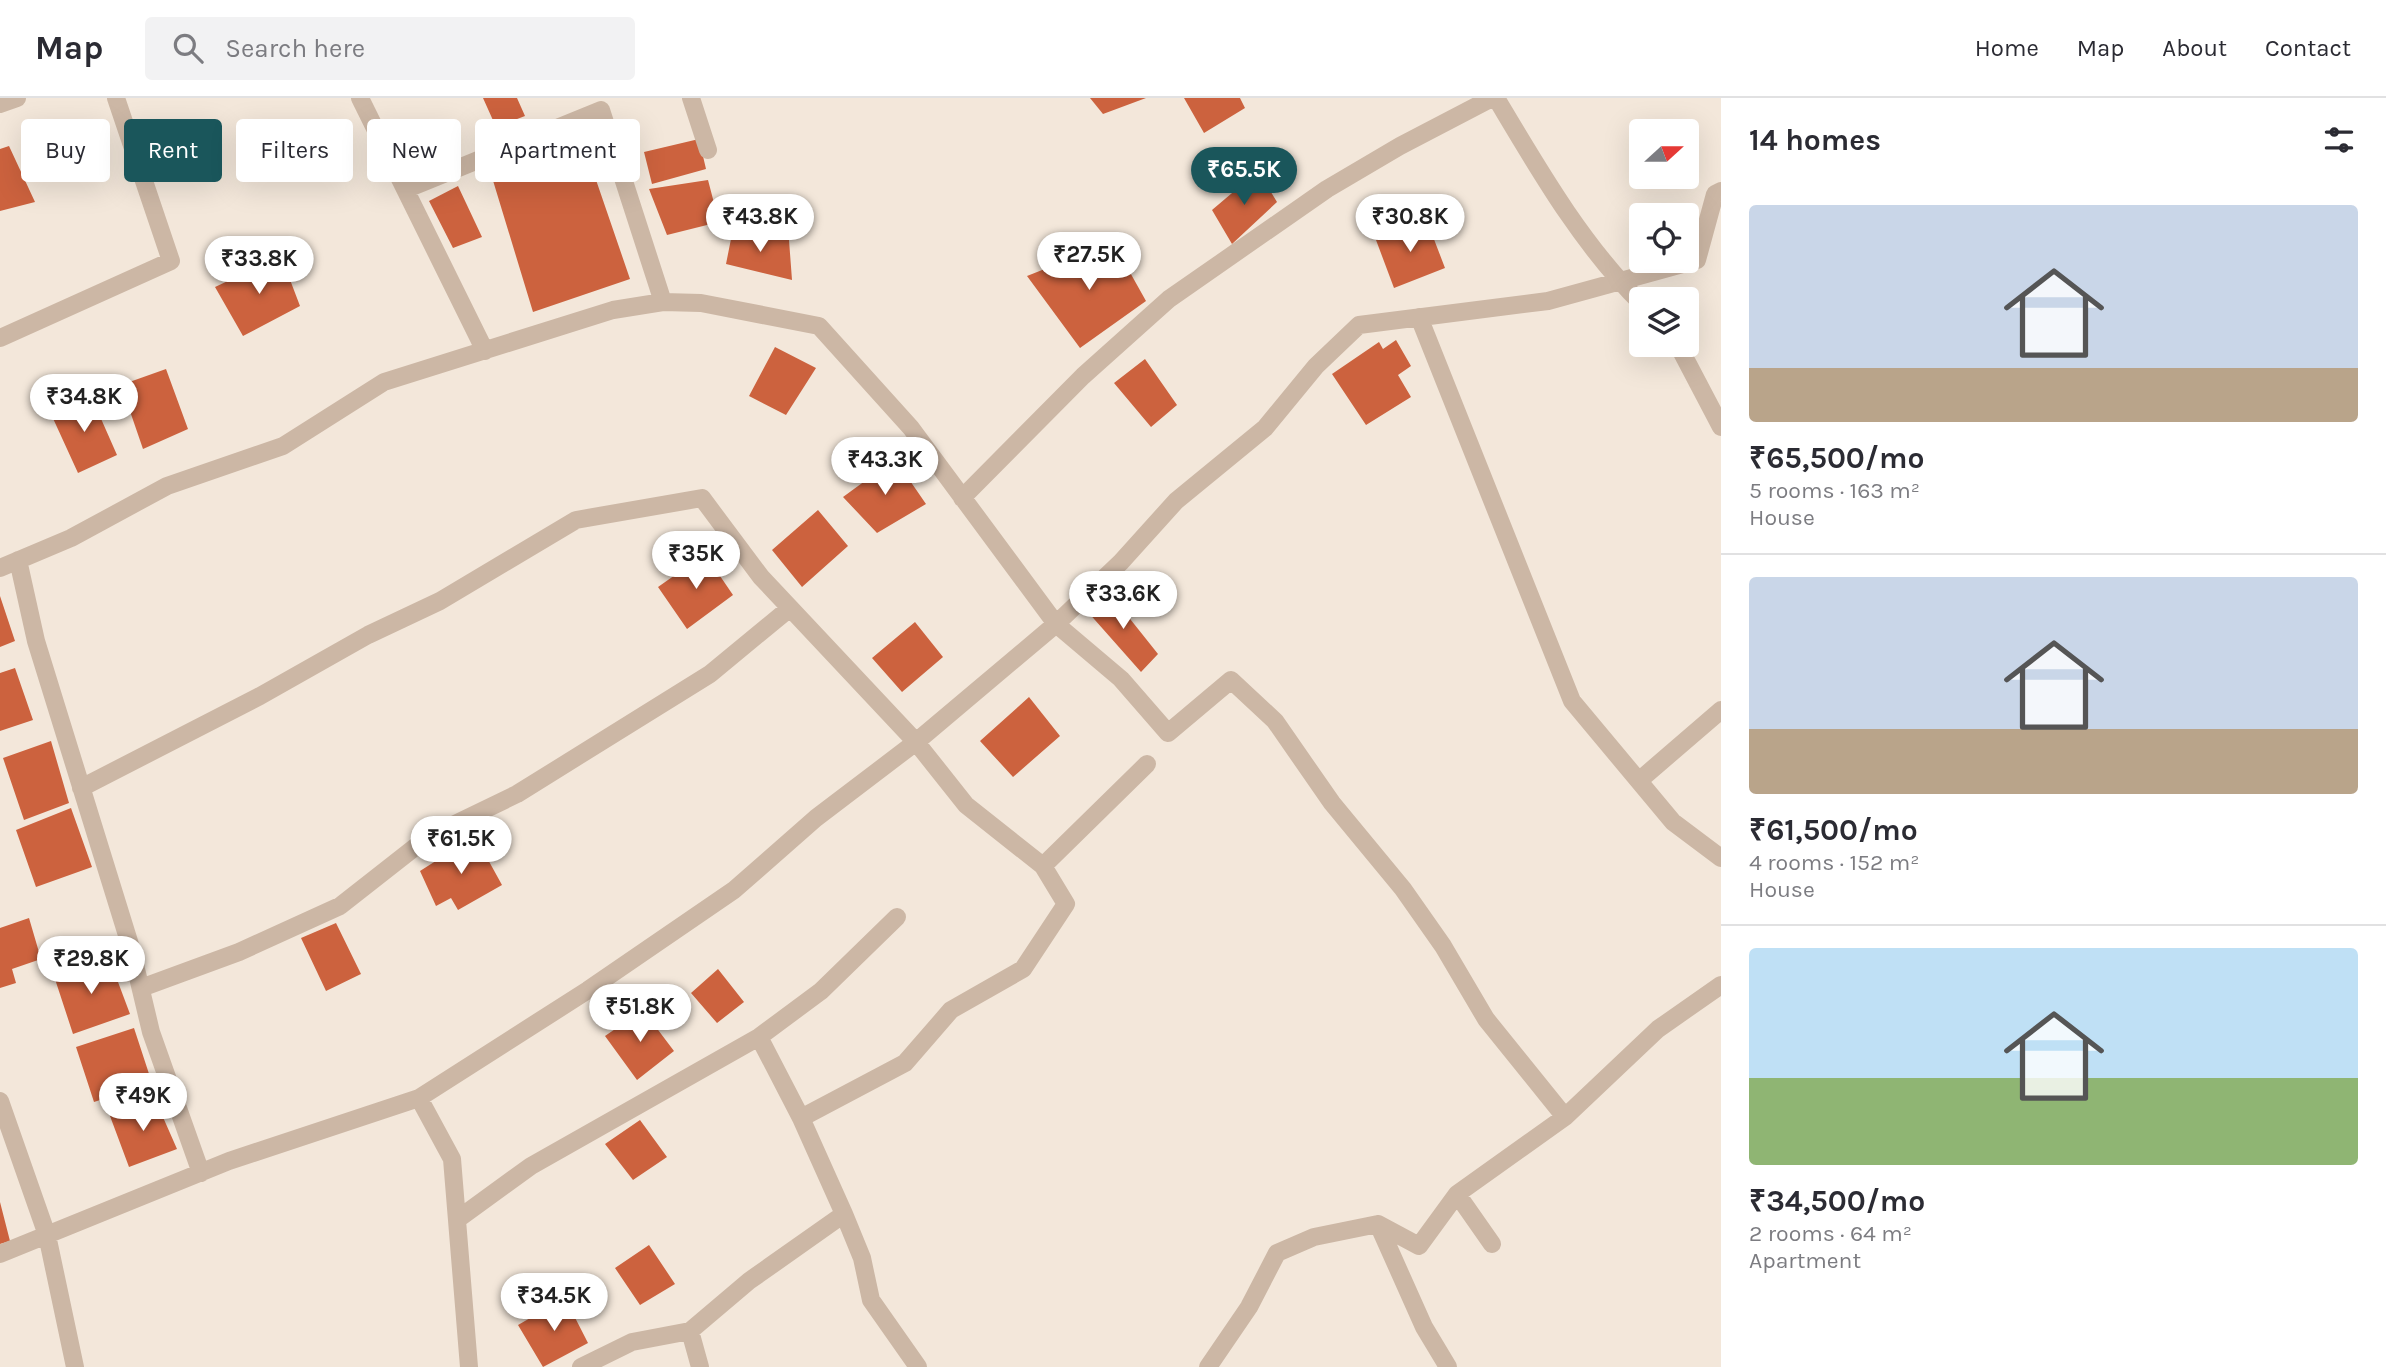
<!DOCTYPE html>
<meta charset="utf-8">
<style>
body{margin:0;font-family:Karla,sans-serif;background:#f2f2f3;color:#2b2b33;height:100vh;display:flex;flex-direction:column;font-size:26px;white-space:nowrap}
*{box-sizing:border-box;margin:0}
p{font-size:23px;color:#7c7c81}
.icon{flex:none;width:38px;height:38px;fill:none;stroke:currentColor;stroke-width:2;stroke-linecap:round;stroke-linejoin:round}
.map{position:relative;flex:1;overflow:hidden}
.drawer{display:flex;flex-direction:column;background:#fff;width:665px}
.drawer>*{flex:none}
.guide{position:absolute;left:21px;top:21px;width:665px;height:63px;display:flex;gap:14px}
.needle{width:46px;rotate:69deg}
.fabs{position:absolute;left:1629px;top:21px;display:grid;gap:14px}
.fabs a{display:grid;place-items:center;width:70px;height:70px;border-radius:7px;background:#fff;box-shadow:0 7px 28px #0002;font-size:35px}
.price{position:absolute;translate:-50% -60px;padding:0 16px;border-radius:24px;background:#fff;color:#222;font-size:23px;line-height:46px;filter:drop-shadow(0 2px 4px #0008)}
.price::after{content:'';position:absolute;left:50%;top:42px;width:21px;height:16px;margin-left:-10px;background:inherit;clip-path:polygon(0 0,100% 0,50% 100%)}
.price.active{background:#1a565b;color:#fff}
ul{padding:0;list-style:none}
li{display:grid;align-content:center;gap:14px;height:371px;padding:0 28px}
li+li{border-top:2px solid #e1e1e2}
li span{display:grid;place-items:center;height:217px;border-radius:7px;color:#555}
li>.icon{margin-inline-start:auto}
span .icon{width:126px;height:126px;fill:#fffc;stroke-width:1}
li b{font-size:30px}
h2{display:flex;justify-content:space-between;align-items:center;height:84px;padding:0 28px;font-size:30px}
.chip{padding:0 24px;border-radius:7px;background:#fff;box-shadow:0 7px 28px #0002;font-size:24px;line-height:63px}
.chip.active{background:#1a565b;color:#fff}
header{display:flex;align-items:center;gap:42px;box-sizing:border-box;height:98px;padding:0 35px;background:#fff;border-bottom:2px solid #e1e1e2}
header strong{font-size:33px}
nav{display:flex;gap:38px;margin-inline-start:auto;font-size:24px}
.search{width:490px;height:63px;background:#f2f2f3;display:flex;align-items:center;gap:18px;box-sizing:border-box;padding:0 24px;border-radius:7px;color:#7c7c81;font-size:26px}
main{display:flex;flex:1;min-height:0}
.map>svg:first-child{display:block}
.building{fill:#cc623e}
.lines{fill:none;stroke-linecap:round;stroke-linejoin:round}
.minor{stroke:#ccb7a5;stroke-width:18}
</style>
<header>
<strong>Map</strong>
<div class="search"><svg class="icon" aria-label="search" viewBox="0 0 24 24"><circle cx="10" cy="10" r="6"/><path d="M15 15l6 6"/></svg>Search here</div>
<nav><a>Home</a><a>Map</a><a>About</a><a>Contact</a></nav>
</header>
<main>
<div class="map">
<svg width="1721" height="1269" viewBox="0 0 1721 1269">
<rect width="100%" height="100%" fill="#f3e7da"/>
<!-- building -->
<path class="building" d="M483 0H517L525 18 496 29Z
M1090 0H1146L1103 16Z
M1184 0H1240L1245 10 1204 35Z
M699 41 706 71 652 86 644 54Z
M583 44 630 181 533 214 491 76Z
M9 48 35 104 0 113V51Z
M1258 73 1277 104 1232 146 1212 112Z
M708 82 719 124 667 137 649 91Z
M458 88 482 139 453 150 429 103Z
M1427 123 1445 170 1394 190 1376 142Z
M733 131 789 142 792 182 726 166Z
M1113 144 1146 203 1080 250 1027 178Z
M281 158 300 208 243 238 215 189Z
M1396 242 1411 268 1398 277 1411 299 1366 327 1332 276 1379 244 1383 251Z
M775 249 816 270 786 317 749 298Z
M1145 261 1177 307 1151 329 1114 285Z
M166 271 188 331 143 351 121 287Z
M91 298 117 357 78 375 51 316Z
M895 361 926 406 877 435 843 399Z
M818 412 848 448 802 489 772 452Z
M705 456 733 497 687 531 658 489Z
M1107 492 1158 556 1141 574 1087 513Z
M0 498 15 543 0 549Z
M915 524 943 559 902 594 872 560Z
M15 570 33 622 0 633V575Z
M1029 599 1060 638 1013 679 980 643Z
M51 643 69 705 24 722 3 660Z
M71 710 92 769 36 789 16 732Z
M475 738 502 787 458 812 451 800 436 808 420 773Z
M29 820 41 861 12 871 16 885 0 890V830Z
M336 825 361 876 326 893 301 840Z
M109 860 130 916 73 936 54 878Z
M718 871 744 904 717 925 691 895Z
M643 912 674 953 637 982 605 938Z
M134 930 152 985 94 1004 76 949Z
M155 1001 177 1051 129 1069 110 1018Z
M640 1022 667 1059 633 1082 605 1046Z
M0 1104 10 1143 0 1146Z
M649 1147 675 1186 640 1207 615 1170Z
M565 1200 588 1245 543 1269 518 1227Z"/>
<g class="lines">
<!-- minor -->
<path class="minor" d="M360 0 485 253
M691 0 708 52
M1496 0C1539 72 1582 147 1642 206
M0 6 17 0
M407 91 601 12 663 204
M1419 219 1572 603 1673 724 1721 760
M0 240 171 163 116 0
M1678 247 1721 329
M962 400 1083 278 1169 201 1327 91 1400 48 1492 0
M18 462 36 543 131 850 151 934 201 1075
M0 470 71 440 167 388 283 348 384 284 613 212 663 204 701 205 819 228 911 330 1056 526 1121 581 1168 635 1231 582 1275 623 1332 705 1403 791 1443 848 1486 921 1565 1019 1658 931 1721 887
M1641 681 1721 612
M81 690 260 598 368 537 440 503 576 422 702 400 761 479 916 644 966 707 1043 768 1066 806 1023 871 951 912 905 965 801 1020
M1043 768 1147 666
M141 890 239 854 340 808 428 739 517 696 710 576 790 510
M419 1000 452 1061 469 1269
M0 1003 47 1137 75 1269
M1457 1096 1492 1146
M844 1116 862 1160 871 1202 918 1269
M458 1121 531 1068 759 939 821 893 897 819
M1378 1126 1424 1229 1448 1269
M0 1156 229 1063 419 1000 588 892 734 792 816 720 916 644 1056 526 1121 464 1176 403 1265 330 1316 268 1359 227 1548 203 1697 162 1715 96 1721 93
M690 1233 700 1269
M581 1269 632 1244 690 1233 749 1183 844 1116 801 1020 759 939
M1208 1269 1249 1209 1277 1155 1314 1139 1378 1126 1419 1148 1457 1096 1565 1019"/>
</g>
</svg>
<div class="fabs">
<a><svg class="needle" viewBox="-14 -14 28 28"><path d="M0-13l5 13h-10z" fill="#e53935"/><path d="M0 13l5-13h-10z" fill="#7c7c81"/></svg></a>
<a><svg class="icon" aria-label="locate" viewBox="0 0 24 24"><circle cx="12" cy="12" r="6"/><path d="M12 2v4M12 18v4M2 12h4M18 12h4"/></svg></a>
<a><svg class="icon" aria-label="layers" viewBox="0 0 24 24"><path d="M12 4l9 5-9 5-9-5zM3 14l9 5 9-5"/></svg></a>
</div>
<b class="price active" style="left:1244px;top:109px">₹65.5K</b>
<b class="price" style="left:760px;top:156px">₹43.8K</b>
<b class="price" style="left:1410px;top:156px">₹30.8K</b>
<b class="price" style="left:1089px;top:194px">₹27.5K</b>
<b class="price" style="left:259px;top:198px">₹33.8K</b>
<b class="price" style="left:84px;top:336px">₹34.8K</b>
<b class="price" style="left:885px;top:399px">₹43.3K</b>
<b class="price" style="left:696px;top:493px">₹35K</b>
<b class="price" style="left:1123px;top:533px">₹33.6K</b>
<b class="price" style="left:461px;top:778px">₹61.5K</b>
<b class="price" style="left:91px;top:898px">₹29.8K</b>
<b class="price" style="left:640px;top:946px">₹51.8K</b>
<b class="price" style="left:143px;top:1035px">₹49K</b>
<b class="price" style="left:554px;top:1235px">₹34.5K</b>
<div class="guide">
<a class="chip">Buy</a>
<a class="chip active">Rent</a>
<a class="chip">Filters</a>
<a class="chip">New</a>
<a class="chip">Apartment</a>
</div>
</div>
<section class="drawer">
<h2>14 homes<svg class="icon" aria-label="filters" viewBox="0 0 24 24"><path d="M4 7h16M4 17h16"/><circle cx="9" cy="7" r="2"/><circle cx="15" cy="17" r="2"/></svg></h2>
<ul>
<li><span style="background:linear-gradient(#c9d6e8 75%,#b9a48a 0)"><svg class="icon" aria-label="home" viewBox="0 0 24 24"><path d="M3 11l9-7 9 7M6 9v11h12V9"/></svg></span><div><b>₹65,500/mo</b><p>5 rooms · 163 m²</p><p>House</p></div></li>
<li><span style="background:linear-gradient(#c9d6e8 70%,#b9a48a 0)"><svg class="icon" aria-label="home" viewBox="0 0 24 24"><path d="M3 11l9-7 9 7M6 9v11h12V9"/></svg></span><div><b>₹61,500/mo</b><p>4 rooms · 152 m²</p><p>House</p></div></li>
<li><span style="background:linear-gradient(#bfe0f5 60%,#8fb573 0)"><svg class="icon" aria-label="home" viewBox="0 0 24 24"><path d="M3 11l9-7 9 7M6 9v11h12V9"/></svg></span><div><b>₹34,500/mo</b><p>2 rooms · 64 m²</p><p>Apartment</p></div></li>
</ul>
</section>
</main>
